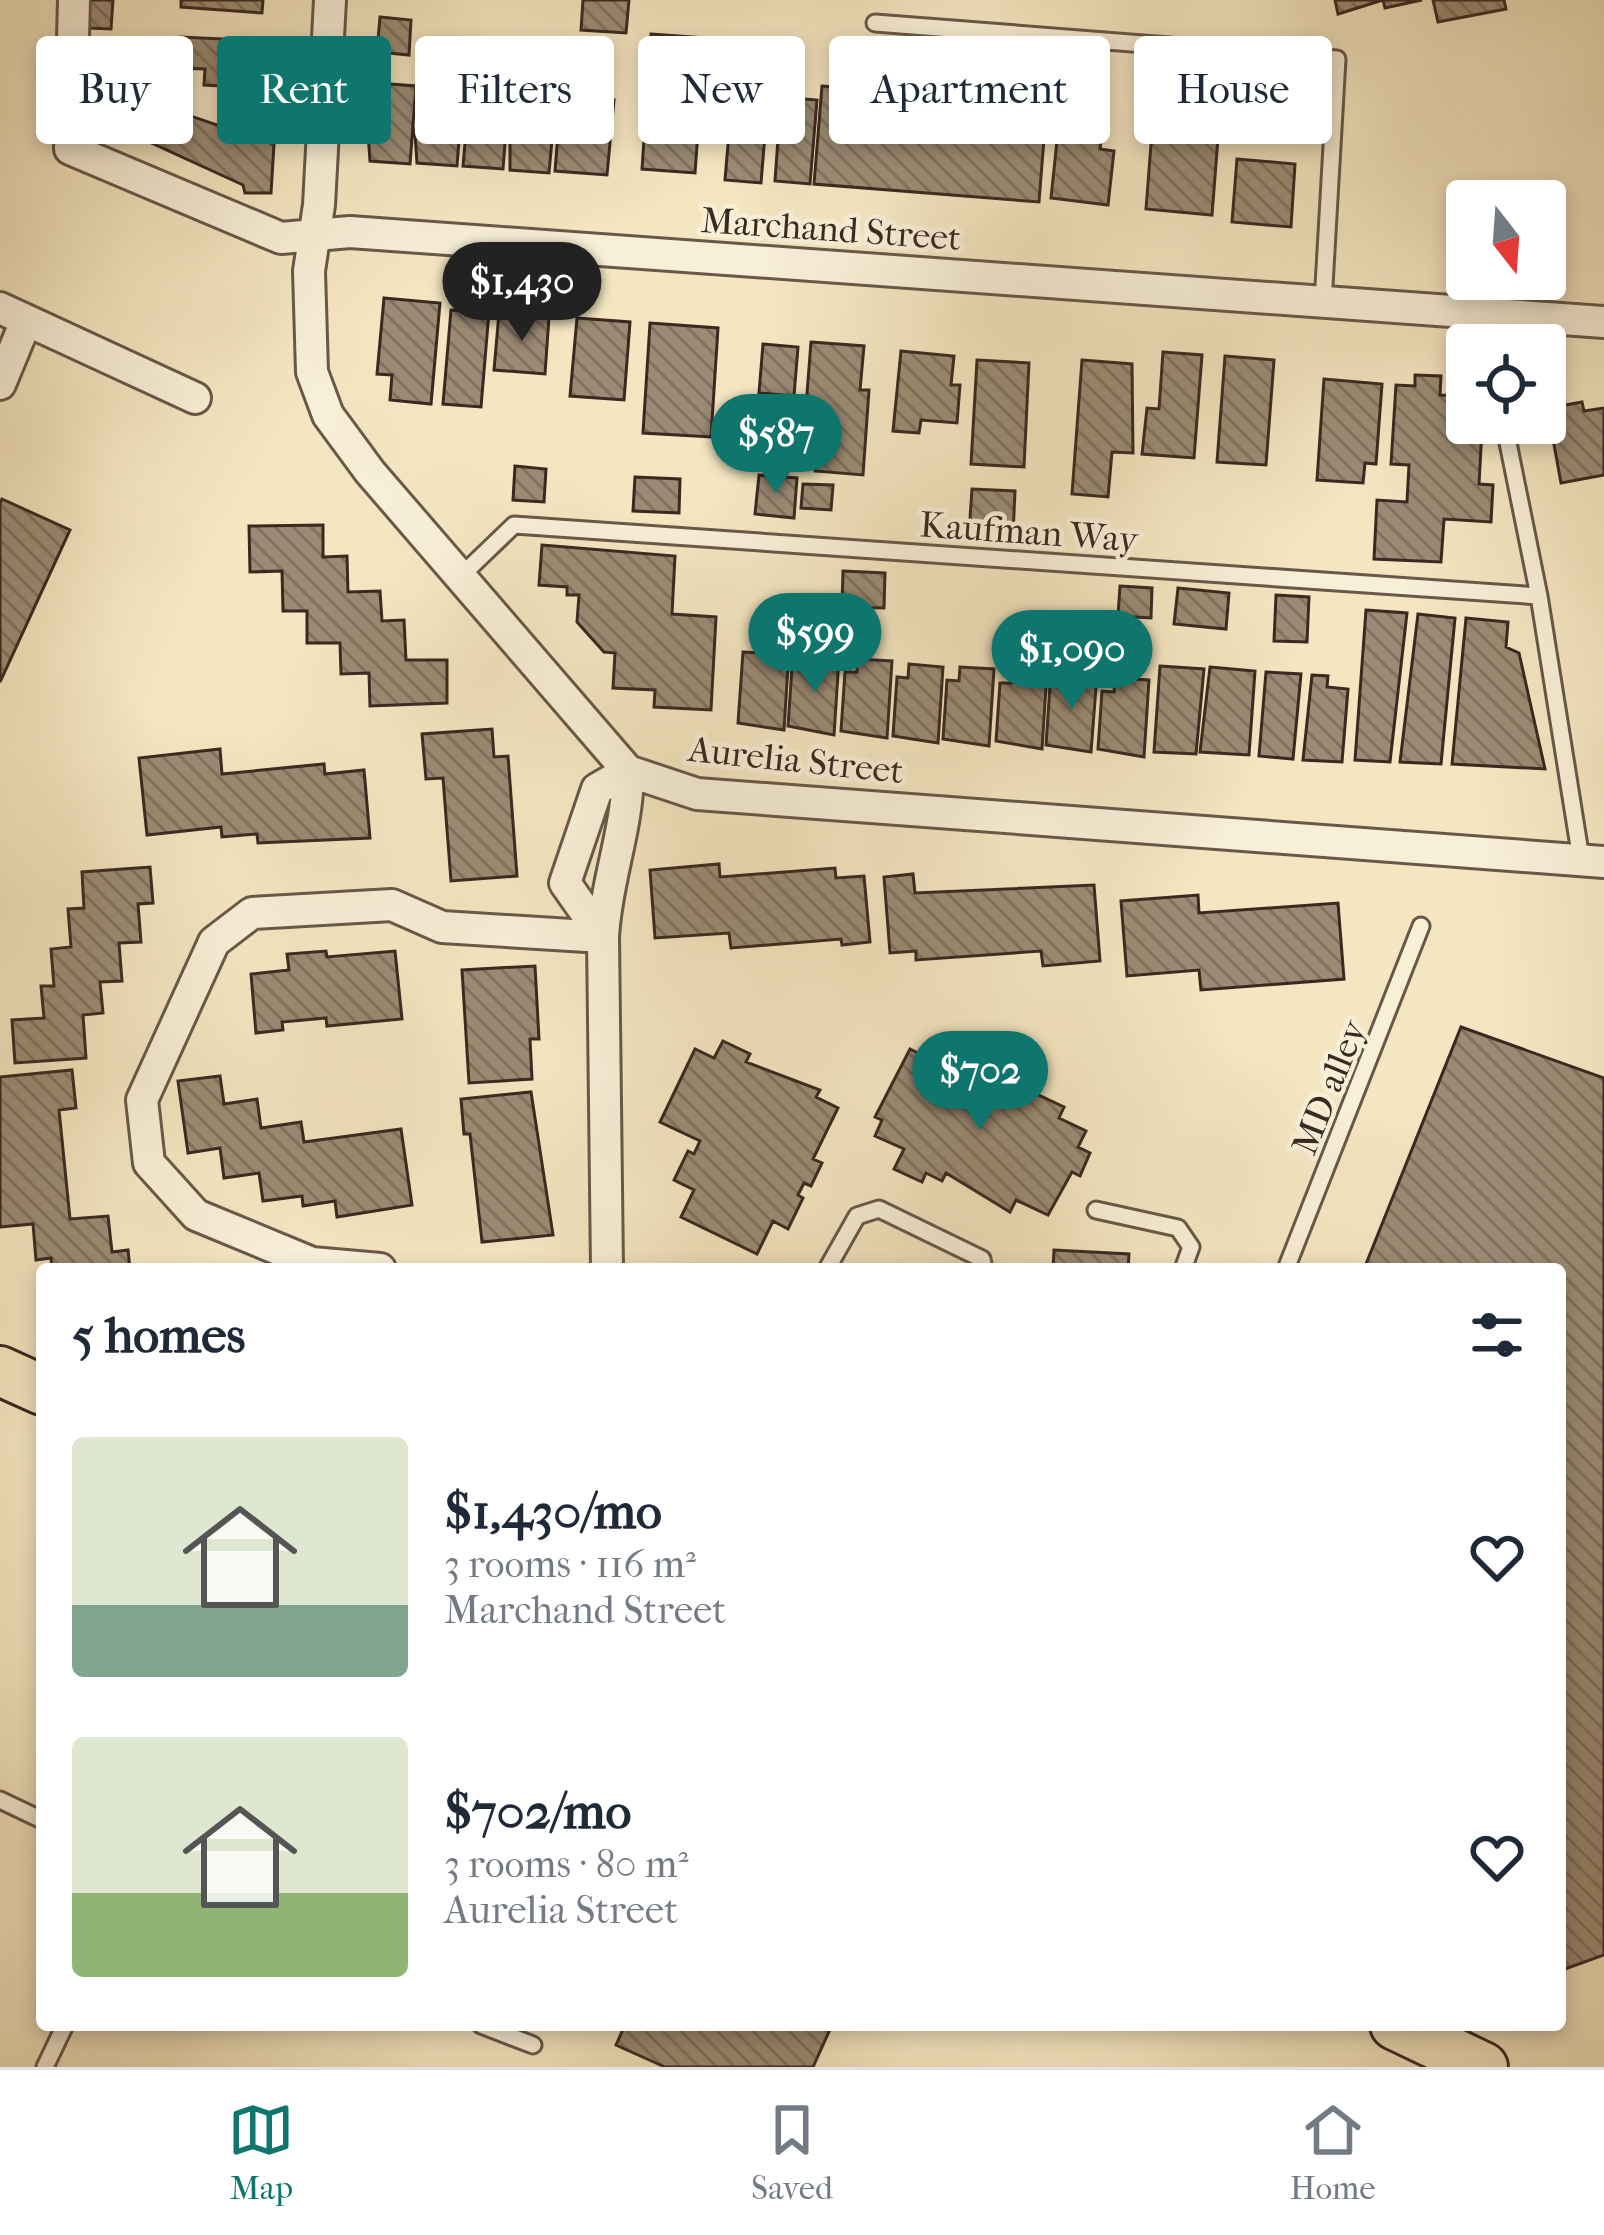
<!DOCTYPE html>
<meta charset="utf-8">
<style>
body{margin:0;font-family:"IM FELL French Canon",serif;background:#f2f2f3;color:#1f2937;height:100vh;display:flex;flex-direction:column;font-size:45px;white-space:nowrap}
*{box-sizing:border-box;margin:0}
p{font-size:39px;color:#747a83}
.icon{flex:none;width:66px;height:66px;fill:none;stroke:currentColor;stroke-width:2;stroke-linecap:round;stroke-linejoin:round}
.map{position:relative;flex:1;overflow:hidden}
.details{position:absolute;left:36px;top:1263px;width:1530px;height:768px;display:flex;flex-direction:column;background:#fff;border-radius:12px;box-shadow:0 6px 18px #0003}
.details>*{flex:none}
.guide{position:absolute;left:36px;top:36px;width:1533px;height:108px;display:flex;gap:24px}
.needle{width:78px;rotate:163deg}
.tools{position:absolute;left:1446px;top:180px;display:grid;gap:24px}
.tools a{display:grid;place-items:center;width:120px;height:120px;border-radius:12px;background:#fff;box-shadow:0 6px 18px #0003;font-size:60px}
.price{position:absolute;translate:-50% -102px;padding:0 27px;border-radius:42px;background:#0f766e;color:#fff;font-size:39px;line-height:78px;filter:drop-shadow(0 3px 6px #0008)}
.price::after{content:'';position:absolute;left:50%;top:72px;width:36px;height:27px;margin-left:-18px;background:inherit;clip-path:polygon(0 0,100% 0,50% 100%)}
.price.on{background:#222;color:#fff}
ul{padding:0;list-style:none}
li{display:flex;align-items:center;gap:36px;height:300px;padding:0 36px}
li span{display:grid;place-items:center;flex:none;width:336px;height:240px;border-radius:12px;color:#555}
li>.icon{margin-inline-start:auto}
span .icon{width:144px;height:144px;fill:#fffc;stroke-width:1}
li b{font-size:51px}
h2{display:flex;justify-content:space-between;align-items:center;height:144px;padding:0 36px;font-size:51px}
.pill{padding:0 42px;border-radius:12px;background:#fff;box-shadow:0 6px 18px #0003;font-size:42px;line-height:108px}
.pill.on{background:#0f766e;color:#fff}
.dock{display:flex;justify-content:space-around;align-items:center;height:168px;border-top:3px solid #e0e1e3;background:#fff;font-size:33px;color:#747a83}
.dock a{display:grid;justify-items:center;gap:6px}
.dock .on{color:#0f766e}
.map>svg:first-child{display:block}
.building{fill:url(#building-back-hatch);stroke:#3a2921;stroke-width:3}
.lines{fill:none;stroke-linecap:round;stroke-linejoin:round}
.service-casing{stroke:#685849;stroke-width:21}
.minor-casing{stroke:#685849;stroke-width:36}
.primary-casing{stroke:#3a2921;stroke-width:54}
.service{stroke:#f8efd7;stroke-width:15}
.minor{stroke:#f8efd7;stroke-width:30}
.primary{stroke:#f4e6c1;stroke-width:48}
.labels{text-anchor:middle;stroke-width:9;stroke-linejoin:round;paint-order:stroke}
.street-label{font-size:36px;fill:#3a2921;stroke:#f8efd7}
</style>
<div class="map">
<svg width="1604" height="2067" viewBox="0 0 1604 2067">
<defs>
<pattern id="building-back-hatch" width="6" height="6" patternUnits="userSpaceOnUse" patternTransform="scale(3)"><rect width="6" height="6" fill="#9b8b74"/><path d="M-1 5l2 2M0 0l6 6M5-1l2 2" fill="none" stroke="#7f725f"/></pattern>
</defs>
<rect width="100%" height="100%" fill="#f4e6c1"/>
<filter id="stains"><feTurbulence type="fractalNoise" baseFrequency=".00167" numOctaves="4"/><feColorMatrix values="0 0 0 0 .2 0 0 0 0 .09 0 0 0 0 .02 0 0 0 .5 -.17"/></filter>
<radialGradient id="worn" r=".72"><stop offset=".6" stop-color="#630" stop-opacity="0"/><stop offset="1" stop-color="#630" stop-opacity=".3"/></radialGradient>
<!-- building -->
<path class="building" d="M90 0H113L111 29 88 28Z
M181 0H263L262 13 181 7Z
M583 0H629L626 33 581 30Z
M1335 0H1422L1385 8 1383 0 1338 14Z
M1433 0H1504L1506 9 1438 22Z
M380 17 411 20 409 55 377 52Z
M651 34 705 38 695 173 642 169Z
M180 37 265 41 262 100 222 98V86L204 85 205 69 178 68Z
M377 83 416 86 410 164 370 161 368 132Z
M424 85 463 88 457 166 417 163 415 134Z
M822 86 847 88 845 119H854L857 88 910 92 908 118 920 119 922 91 973 96 972 105 988 106 989 96 1047 101 1039 202 814 184Z
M470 88 509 91 503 169 463 166Z
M119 92 274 144 271 193H245L243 185 121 129Z
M516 93 556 96 549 173 510 170V117L514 118Z
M561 96 614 100 607 175 555 171Z
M732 97 768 99 761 183 725 180Z
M781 97 817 100 810 184 775 181Z
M1061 103 1105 108 1100 149 1114 151 1108 205 1051 198Z
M1153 119 1219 125 1212 215 1146 209Z
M1237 159 1295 164 1291 227 1232 222Z
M384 298 440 303 431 404 390 400 392 375 377 374Z
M451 310 489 312 481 407 443 404Z
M499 313 549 317 545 374 494 370Z
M577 318 630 322 624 400 570 396Z
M650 323 718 328 711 437 643 433Z
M811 342 864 346 860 390H869L863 475 815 471 818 433 804 432Z
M763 344 798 347 794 396 759 393Z
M901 351 954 356 951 385H960L957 423 921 420 919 433 893 431Z
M1163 352 1202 355 1194 458 1142 454 1147 408 1159 409Z
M1225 356 1274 360 1266 465 1217 462Z
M977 360 1029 363 1024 467 971 464Z
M1082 360 1132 364 1133 453 1112 452 1108 497 1072 494Z
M1415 375 1441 376 1440 395 1467 396V423L1482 429 1479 484 1493 485 1491 522 1444 519 1441 562 1374 559 1377 500 1407 502 1409 465 1391 464 1396 385 1415 386Z
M1324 379 1382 384 1376 464 1365 463 1363 483 1317 480Z
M1582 402 1584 411 1604 408V475L1561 483 1549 417 1562 415 1560 406Z
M515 466 546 469 544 502 513 500Z
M759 475 797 478 794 518 755 514Z
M635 477 680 479 679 513 633 511Z
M803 484 833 485 831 510 801 508Z
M972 489 1015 491 1013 535 969 533Z
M2 499 70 530 0 682V503Z
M323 525V557L347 556 348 592 380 591 382 621 404 620 406 660H447V703L370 706 369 673 341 674 340 643H307V611H283L282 571 250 572 249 526Z
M542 545 675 556 672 614 716 617 711 710 654 707 655 690 613 688 615 653 604 652 577 622 579 595H567V587L539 585Z
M843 571 885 573 884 608 842 607Z
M1120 586 1152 588 1151 618 1118 616Z
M1178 588 1229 593 1226 629 1174 624Z
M1276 595 1309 597 1307 642 1274 641Z
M1366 610 1407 613 1390 762 1355 760Z
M1418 614 1455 618 1441 764 1400 762Z
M1466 618 1508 622 1506 647 1519 653 1545 769 1452 764Z
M743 652 776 654 775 666 788 667 784 730 738 723Z
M805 655 839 658 834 735 788 726 792 668 804 669Z
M857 659 892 661 887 738 841 731 845 672H857Z
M909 664 943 667 938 743 893 736 897 677 908 678Z
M1160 666 1204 669 1196 754 1154 752Z
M960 667 994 669 989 746 943 739 947 680 959 681Z
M1210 667 1255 671 1249 755 1200 752Z
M1013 670 1047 672 1042 749 996 741 1000 683H1012Z
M1266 672 1301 674 1293 759 1259 756Z
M1062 673 1097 675 1091 752 1046 745 1050 686 1061 687Z
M1312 675 1328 676 1327 687 1348 689 1342 762 1303 760Z
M1115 678 1149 680 1144 757 1098 749 1102 691 1114 692Z
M492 729 494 757 508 756 517 876 451 881 443 778 426 779 422 734Z
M220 749 222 774 324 764 325 774 364 770 370 838 258 843 257 834 222 837 221 827 147 835 139 758Z
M719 864 720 877 835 868 836 878 864 876 870 942 842 945 841 939 731 948 729 933 655 938 650 870Z
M150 867 153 903 138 904 141 942 119 943 122 981 100 982 103 1013 83 1015 86 1058 15 1063 12 1020 44 1018 41 986H54L51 949 71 947 68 909 84 908 82 872Z
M913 874 915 893 1094 885 1100 961 1043 966 1041 951 916 960V951L890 953 884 877Z
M1198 895 1199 913 1338 903 1344 979 1201 990 1199 970 1127 976 1121 901Z
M326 951 327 957 395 951 402 1019 327 1026 326 1018 282 1022 283 1030 256 1033 251 974 289 970 287 954Z
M535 966 539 1039H530L532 1079 469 1083 462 970Z
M1461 1027 1604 1078V1955L1562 1970 1560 1269H1364Z
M723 1041 750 1054 746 1062 820 1090 816 1097 838 1108 813 1159 822 1163 811 1186 804 1183 798 1195 803 1198 788 1229 773 1221 757 1254 681 1217 694 1190 674 1180 688 1151 694 1154 700 1141 660 1122 695 1049 714 1058Z
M910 1049 936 1062 941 1051 1009 1091 1013 1083 1064 1107 1059 1118 1086 1131 1078 1147 1090 1153 1080 1176 1072 1172 1048 1215 1016 1200 1010 1212 946 1173 942 1181 926 1173 922 1182 894 1169 904 1149 875 1136 882 1120 875 1117Z
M72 1070 76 1108 59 1110 70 1219 108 1216 112 1252 128 1250 130 1269H52L51 1258 36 1260 33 1224 0 1227V1077Z
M220 1076 224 1104 257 1099 261 1128 301 1122 304 1142 401 1129 412 1205 337 1217 335 1201 303 1206 302 1196 263 1201 259 1173 224 1178 220 1148 188 1153 178 1081Z
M531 1092 553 1235 482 1242 470 1134H464L461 1099Z
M1054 1250 1129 1254 1128 1269H1053Z
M625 2025H832L813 2067H665L616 2045Z"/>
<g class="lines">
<defs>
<path id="service" d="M875 23 1337 59 1323 303
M1483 315 1488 345
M1504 423 1539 596 1581 859
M462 575 514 525 1539 596
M1096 1210 1178 1228 1191 1247 1183 1269
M827 1269 857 1216 879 1209 982 1259 984 1269
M1286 1269 1421 926
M0 1800 42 1820
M481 2025 533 2045
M45 2067 65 2025"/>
<path id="minor" d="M74 0 70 149 281 238 350 232 1604 322
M330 0 319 205 309 271 312 372 328 415 370 472 628 771 697 794 1604 862
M0 308 195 398
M0 384 26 321
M603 937 565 883 597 789 628 771
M380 1269 312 1263 196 1215 149 1163 142 1100 214 942 252 913 392 905 442 927 603 937
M607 1269 603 937C606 880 628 828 628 771"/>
<path id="primary" d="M0 1371 42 1390
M1395 2025 1483 2067"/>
</defs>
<!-- service casing -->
<use href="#service" class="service-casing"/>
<!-- minor casing -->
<use href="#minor" class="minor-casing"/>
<!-- primary casing -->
<use href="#primary" class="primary-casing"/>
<!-- service -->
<use href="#service" class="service"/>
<!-- minor -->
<use href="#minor" class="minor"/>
<!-- primary -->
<use href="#primary" class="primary"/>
</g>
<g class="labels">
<!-- street labels -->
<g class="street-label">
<text transform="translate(831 228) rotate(4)" y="13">Marchand Street</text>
<text transform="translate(1029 531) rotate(4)" y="13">Kaufman Way</text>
<text transform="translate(796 759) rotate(6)" y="13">Aurelia Street</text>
<text transform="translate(1328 1087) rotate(-68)" y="13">MD alley</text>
</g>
</g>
<rect width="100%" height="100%" filter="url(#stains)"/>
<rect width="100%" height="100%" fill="url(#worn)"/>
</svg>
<div class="tools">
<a><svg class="needle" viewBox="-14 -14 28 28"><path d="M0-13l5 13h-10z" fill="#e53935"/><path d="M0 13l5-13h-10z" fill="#747a83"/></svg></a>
<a><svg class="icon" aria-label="locate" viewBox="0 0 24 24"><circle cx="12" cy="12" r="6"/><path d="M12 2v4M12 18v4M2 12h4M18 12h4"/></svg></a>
</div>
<b class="price on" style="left:522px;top:344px">$1,430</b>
<b class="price" style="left:776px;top:496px">$587</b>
<b class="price" style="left:815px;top:695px">$599</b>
<b class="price" style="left:1072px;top:712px">$1,090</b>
<b class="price" style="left:980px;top:1133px">$702</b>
<div class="guide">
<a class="pill">Buy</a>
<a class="pill on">Rent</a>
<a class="pill">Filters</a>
<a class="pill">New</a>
<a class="pill">Apartment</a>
<a class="pill">House</a>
</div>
<section class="details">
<h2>5 homes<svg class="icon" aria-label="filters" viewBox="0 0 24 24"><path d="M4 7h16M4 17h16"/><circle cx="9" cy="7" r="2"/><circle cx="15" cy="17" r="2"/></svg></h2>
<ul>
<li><span style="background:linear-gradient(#dfe7d0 70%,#7fa58c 0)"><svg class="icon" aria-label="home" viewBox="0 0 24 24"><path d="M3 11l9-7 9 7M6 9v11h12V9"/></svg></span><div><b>$1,430/mo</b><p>3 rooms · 116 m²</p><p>Marchand Street</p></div><svg class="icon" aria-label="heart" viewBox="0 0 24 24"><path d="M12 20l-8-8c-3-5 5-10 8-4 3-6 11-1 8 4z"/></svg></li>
<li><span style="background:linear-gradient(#dfe7d0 65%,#8fb573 0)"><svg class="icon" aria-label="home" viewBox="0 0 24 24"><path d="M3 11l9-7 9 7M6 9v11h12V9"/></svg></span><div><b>$702/mo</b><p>3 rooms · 80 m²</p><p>Aurelia Street</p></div><svg class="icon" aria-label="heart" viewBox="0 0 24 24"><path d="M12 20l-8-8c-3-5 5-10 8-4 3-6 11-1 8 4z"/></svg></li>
</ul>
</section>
</div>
<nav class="dock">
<a class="on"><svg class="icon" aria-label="map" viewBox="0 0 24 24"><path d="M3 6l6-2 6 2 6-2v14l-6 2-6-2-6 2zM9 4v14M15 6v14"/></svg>Map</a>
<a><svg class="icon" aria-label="saved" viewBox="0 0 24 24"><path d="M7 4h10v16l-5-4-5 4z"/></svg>Saved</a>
<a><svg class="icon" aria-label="home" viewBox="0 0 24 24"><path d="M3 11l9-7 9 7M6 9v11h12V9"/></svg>Home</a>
</nav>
